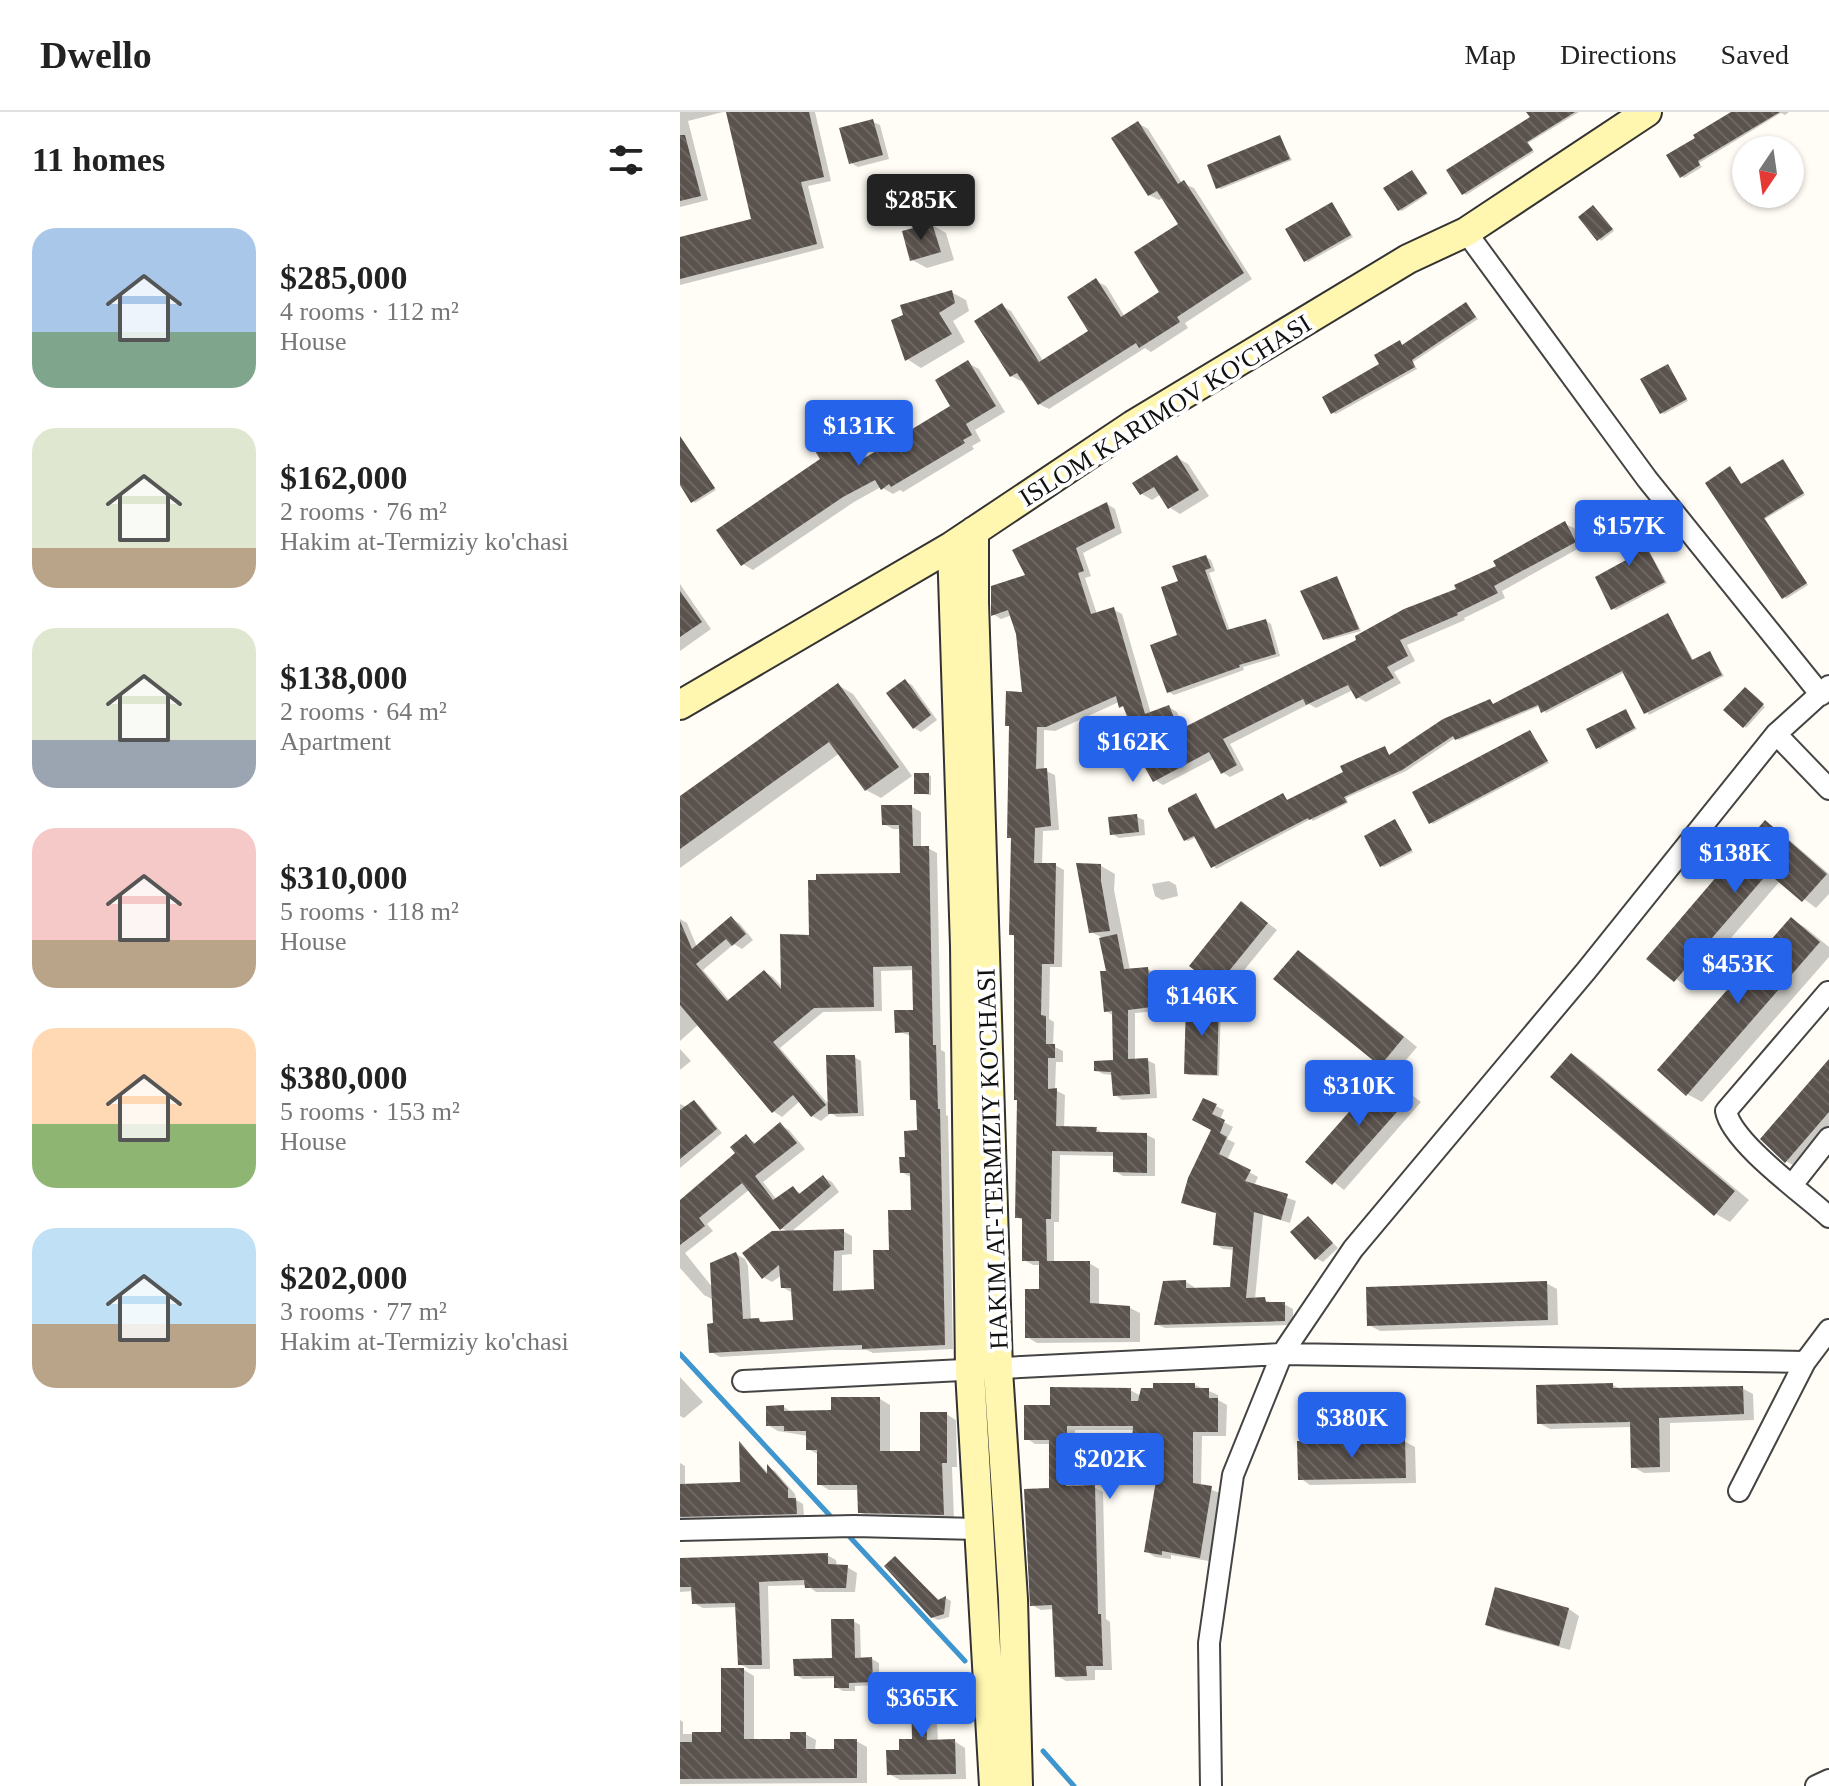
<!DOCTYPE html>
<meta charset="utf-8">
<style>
body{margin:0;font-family:Georgia,serif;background:#f2f2f2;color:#222;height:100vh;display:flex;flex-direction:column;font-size:30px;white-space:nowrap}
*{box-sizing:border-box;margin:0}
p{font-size:26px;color:#767676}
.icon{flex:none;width:44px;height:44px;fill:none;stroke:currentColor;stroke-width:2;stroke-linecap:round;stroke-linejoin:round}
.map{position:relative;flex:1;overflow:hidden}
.panel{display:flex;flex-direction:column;background:#fff;width:680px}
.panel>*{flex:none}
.needle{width:52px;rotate:193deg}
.controls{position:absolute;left:1052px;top:24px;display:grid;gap:16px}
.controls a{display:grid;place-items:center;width:72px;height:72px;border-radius:50%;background:#fff;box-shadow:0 2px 6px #0004;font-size:40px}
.price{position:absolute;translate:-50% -68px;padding:0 18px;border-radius:8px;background:#2563eb;color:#fff;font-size:26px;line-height:52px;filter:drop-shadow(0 2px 4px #0008)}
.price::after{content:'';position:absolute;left:50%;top:48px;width:24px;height:18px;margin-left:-12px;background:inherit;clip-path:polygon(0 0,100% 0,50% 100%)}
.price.on{background:#222;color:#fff}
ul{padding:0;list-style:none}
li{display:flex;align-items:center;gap:24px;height:200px;padding:0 32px}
li span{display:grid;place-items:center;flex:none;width:224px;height:160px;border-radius:24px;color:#555}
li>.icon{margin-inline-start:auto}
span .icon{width:96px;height:96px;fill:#fffc;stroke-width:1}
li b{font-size:34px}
h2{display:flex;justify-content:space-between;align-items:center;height:96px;padding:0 32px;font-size:34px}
header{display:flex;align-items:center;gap:48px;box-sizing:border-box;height:112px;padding:0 40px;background:#fff;border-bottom:2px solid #e0e0e0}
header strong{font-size:38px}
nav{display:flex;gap:44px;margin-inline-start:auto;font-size:28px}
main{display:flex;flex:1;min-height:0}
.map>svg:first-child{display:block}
.shadow{fill:#0003;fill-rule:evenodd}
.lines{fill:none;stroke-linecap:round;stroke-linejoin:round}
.stream{stroke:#3f96cf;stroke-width:5}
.building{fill:url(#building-back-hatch)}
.minor-casing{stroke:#444;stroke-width:24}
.secondary-casing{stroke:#333;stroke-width:32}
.minor{stroke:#fff;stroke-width:20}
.secondary{stroke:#fff6b0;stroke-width:28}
.labels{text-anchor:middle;stroke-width:8;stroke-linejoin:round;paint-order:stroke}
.street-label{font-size:26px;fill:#111;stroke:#fff}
</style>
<header>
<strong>Dwello</strong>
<nav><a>Map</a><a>Directions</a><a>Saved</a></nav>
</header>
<main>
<section class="panel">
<h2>11 homes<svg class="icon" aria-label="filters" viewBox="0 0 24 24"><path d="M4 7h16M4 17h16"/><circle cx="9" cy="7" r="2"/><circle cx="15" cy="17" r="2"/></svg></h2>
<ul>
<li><span style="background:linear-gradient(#a9c7e8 65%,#7fa58c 0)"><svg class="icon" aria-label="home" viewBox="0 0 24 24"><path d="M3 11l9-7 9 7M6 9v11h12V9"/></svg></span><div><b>$285,000</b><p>4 rooms · 112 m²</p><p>House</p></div></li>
<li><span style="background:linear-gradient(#dfe7d0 75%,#b9a48a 0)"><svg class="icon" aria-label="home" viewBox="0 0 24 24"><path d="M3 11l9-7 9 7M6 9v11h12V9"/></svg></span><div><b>$162,000</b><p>2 rooms · 76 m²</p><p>Hakim at-Termiziy ko'chasi</p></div></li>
<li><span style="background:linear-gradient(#dfe7d0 70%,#9aa5b1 0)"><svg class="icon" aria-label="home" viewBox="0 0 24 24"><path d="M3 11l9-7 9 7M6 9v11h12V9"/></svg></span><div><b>$138,000</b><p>2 rooms · 64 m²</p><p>Apartment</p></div></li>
<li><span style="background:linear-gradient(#f6c9c9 70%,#b9a48a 0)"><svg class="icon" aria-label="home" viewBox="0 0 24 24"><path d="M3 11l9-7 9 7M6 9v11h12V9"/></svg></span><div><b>$310,000</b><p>5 rooms · 118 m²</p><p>House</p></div></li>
<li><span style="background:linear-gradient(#ffd9b3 60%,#8fb573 0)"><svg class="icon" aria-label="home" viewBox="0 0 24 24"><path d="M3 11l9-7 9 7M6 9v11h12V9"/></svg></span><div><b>$380,000</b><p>5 rooms · 153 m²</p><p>House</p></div></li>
<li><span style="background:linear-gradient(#bfe0f5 60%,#b9a48a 0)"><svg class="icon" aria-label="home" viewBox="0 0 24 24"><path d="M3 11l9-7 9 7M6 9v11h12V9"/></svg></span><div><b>$202,000</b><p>3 rooms · 77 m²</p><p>Hakim at-Termiziy ko'chasi</p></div></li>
</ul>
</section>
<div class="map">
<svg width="1149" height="1674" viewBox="0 0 1149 1674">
<defs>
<pattern id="building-back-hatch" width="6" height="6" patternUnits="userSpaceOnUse" patternTransform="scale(2)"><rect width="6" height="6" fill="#5a524d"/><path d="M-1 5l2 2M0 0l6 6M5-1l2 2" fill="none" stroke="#6d6662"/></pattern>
</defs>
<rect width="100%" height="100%" fill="#fffdf5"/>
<!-- shadow -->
<path class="shadow" d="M0 0H43L8 9 28 88 0 95Z
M48 0H135L151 69 128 74 144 136 0 173V127L74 108Z
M856 0H899L848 31 854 40 786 83 783 81Z
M1055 0H1109L1105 3 1101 1 1019 51 1022 55 1004 66 1001 64Z
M193 10 200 13 209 47 178 55 171 51Z
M458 11 468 17 502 71 514 76 572 167 505 211 508 216 471 240 465 236 369 297 359 292 344 268 341 269 331 264 322 194 331 199 364 250 411 220 416 169 426 174 445 205 482 181 501 113 483 86 479 88 469 83Z
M600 26 612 48 541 77 538 76Z
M732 60 748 82 722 99 719 98Z
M652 92 673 125 628 150 626 149Z
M916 97 934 119 921 129 919 127Z
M252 113 266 121 274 148 247 156 232 148Z
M271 180 286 188 289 199 273 209 285 230 241 256 227 247Z
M786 192 798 207 733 250 737 257 656 302 653 301 702 253 720 231 724 234Z
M288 251 299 257 325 300 295 318 301 329 292 334 294 337 223 380 220 378 213 382 201 375 174 390 73 458 63 452 143 348 166 323 177 329 188 346 273 295Z
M988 254 1008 289 984 302 981 300Z
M0 325 36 378 15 391 0 370Z
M498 346 508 352 529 384 500 402 489 395 481 382 472 388 462 382Z
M1103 349 1125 383 1085 407 1128 473 1106 487 1052 358 1063 374Z
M427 392 435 397 442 421 403 441 411 464 405 466 417 502 434 498 442 502 471 602 489 595 497 600 504 618 778 478 885 412 894 416 903 434 822 479 825 486 784 506 785 508 727 533 735 549 714 560 721 571 686 590 677 585 673 578 636 596 629 592 550 632 564 658 550 665 542 660 535 646 483 673 475 668 447 598 439 590 375 619 364 618V658L375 663 379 718 363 719 362 753H375L384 758 382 855H370L369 907 374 910 373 934 383 939V950H376L375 978 385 983 384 1016 416 1017 425 1022 467 1023 475 1027V1064H443L435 1059V1044L380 1043 379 1110H374V1151H409L419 1157V1194L450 1196 460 1201V1230L357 1231 347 1225 361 1179V1153H353L344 1148V1109L337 1105 339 988 336 825 331 822 344 582 338 521 332 503 321 507 313 502 348 464Z
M951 407 987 471 936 498 933 496 949 449Z
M526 445 531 448 535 459 529 461 550 519 586 509 591 512 600 544 563 555 564 558 494 583 489 580 499 524Z
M657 466 681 519 648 528 645 527Z
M0 472 31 517 0 539Z
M988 504 1014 549 1030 541 1044 564 969 603 945 560 866 601 860 594 779 628 775 626 726 659 666 686 668 691 633 709 631 707 536 757 517 725 508 729 505 728 516 683 537 718 603 684 609 690 666 661 705 636 710 644 810 589 814 594Z
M225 569 232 573 257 608 241 620 234 616Z
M158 573 173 582 232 664 201 686 186 678 160 641 0 756V687Z
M1068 579 1085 595 1066 616 1064 614Z
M945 599 957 617 920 637 917 635Z
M850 620 869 651 753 712 751 710Z
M249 663 251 664V683L236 681Z
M232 695 241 700V736H248L257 741 261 938 265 940 266 1003 268 1004 273 1237 193 1241 187 1238H152L40 1245 31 1240 35 1213 34 1188 24 1183 0 1156V1091L57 1041 66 1025 77 1032 100 1013 109 1018 125 1037 83 1070 97 1088 113 1077 122 1082 143 1065 152 1070 159 1080 111 1120 163 1119 172 1124V1142L162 1143V1181L196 1179 211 1140 233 1100 232 1066 222 1060 239 1020 238 990 232 987 231 924 217 919 235 900 234 858 201 859 202 899 143 900 100 936 150 994 174 945 181 949 184 1004 157 1005 151 1001 141 1009 132 1004 120 989 102 1005 93 999 19 912 0 929V807L7 811 17 835 51 806 60 812 73 828 62 837 54 832 23 858 50 889 85 860 93 865 103 876 131 825 222 763 221 717H213L204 712ZM70 1077 101 1116 109 1120 83 1165 92 1170 102 1163V1175L111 1180 116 1210 86 1212 79 1208H71L68 1154 65 1147 56 1142 33 1176 5 1141 33 1119 27 1112Z
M457 705 464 708 465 723 439 726 432 722Z
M715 710 733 740 704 755 702 754Z
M1085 710 1098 718 1149 762V782L1136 796 1100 769 1008 876 969 846Z
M421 754 435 762 434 778 450 858 467 857 475 861 479 899 455 901V948H467L475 952 477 986 442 988 435 983 433 963 423 962 416 958 435 950 434 904 426 899 428 861 421 825 411 820Z
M489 769 496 773 498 784 482 788 475 784 472 772Z
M562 792 597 818 547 879 537 873Z
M1111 807 1126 816 1149 835V845L1022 990 1007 982Z
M618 841 633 849 737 935 715 961 701 953Z
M538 893 541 894 539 964 508 963 506 961Z
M0 937 11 949 0 958Z
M892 943 906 952 1069 1088 1050 1110 1036 1102Z
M1149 950V1025L1121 1058 1106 1049 1083 1027Z
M705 962 741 990 664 1078 628 1049Z
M14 990 20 994 42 1021 0 1056V992L7 995Z
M536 994 544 998 540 1008 553 1015 547 1027 555 1031 547 1048 578 1065 574 1074 616 1089 610 1111 583 1103 575 1187 604 1192 613 1197V1213L485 1216 476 1212 506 1170 514 1175V1178L552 1177 555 1138 543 1137 535 1132 538 1102 503 1090 533 1017 523 1013Z
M628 1107 658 1136 643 1150 636 1146Z
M866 1171 877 1177 878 1213 700 1219 689 1213Z
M0 1265 23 1290 4 1306 0 1304Z
M515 1273 538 1283V1288L547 1293 546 1324H522L521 1374 540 1381 529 1449 491 1443V1447L475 1445 466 1439 479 1365 465 1359 466 1354 453 1348 455 1318H395V1376L414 1375 423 1380 426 1507 430 1510 432 1558H415V1568L386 1569 377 1564 374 1497 361 1498 352 1493 371 1378V1332H355L346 1326 372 1295 450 1278 461 1284Z
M933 1273 942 1278 1062 1276 1073 1282 1074 1308 990 1311V1360L964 1361 953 1355 952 1315 870 1317 859 1311Z
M200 1287 210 1293V1341H242L266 1302 276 1308 277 1355H272L274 1408 190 1406 180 1400 179 1378H149L139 1372V1343L128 1337V1324L98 1319 88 1313 104 1295 113 1301 153 1300Z
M724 1329 735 1335 736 1371 630 1373 620 1366Z
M61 1333 89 1362V1356L95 1359 115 1382 116 1388 123 1392 124 1405 0 1408V1351L5 1354V1373L62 1372Z
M147 1443 156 1448 157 1454 167 1455 177 1461 175 1480H136L127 1473 88 1474 90 1557H69L60 1552 58 1495 23 1496 14 1491 13 1479 0 1480V1447Z
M215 1446 260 1489 266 1486 271 1489 269 1505 258 1508 252 1505Z
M817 1478 889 1497 899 1504 890 1538 818 1518 807 1512Z
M173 1509 180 1513 181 1548 192 1547 199 1551V1573L175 1574V1579H163L156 1575V1566L123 1567 116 1563 154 1548Z
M64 1558 74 1564V1629H112L125 1622 136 1628 135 1639H156L176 1629 187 1635V1671L0 1672V1608L3 1610V1622H43Z
M253 1565 264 1571 265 1593H256L258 1630 274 1629 285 1636 286 1667 220 1668 209 1662 221 1640 234 1629 233 1583Z"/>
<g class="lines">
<!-- stream -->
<path class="stream" d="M0 1242 154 1408
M167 1422 285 1549
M363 1639 394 1674"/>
</g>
<!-- building -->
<path class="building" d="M46 0H129L144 65 121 70 137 132 0 167V125L71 107Z
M846 0H895L847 30 853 38 782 83 766 58 850 5Z
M1051 0H1100L1018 49 1020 53 1000 66 986 43 1015 26 1013 23Z
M193 7 203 43 169 52 159 16Z
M458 9 498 72 504 68 564 161 497 205 500 210 459 236 456 231 358 293 337 261 330 265 294 209 322 191 359 250 408 219 387 185 416 166 441 205 479 180 454 140 498 112 477 79 468 84 431 26Z
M0 23H5L21 84 0 89Z
M600 23 610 47 536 77 527 53Z
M732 58 747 81 718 99 703 76Z
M652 90 671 123 624 150 605 117Z
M913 93 933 117 917 129 898 105Z
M252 111 261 140 230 149 222 119Z
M272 178 275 191 259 201 272 222 225 249 211 208 223 203 220 193Z
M786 190 796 205 732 248 735 255 651 302 642 285 699 252 694 243 720 228 722 233Z
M288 248 316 294 286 312 292 323 283 328 285 331 211 375 209 372 201 378 195 368 163 385 61 454 36 418 140 347 135 339 166 320 183 347 270 294 255 268Z
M988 252 1007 287 980 302 960 267Z
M0 324 35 376 11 391 0 373Z
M497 343 519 378 488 397 474 375 460 383 452 371Z
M1103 347 1124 381 1084 406 1127 471 1102 487 1025 371 1050 354 1061 372Z
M427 390 435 416 396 436 404 459 398 461 411 502 434 495 465 602 489 593 499 618 676 528 675 524 724 497 776 477 774 473 816 454 813 449 885 409 896 430 814 474 818 481 777 501 778 503 720 528 728 544 707 555 714 566 676 587 668 573 626 593 623 587 543 627 557 653 541 662 529 640 473 670 456 640 460 638 443 594 439 596 436 584 366 615H357L356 657 367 656 371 714 355 716 354 751H376L374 852H362L361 903 366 904V932H375V946H368V977L377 976 376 1014 417 1015 416 1020 467 1021V1061L433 1060V1040L372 1039 371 1107H366L367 1149H342V1106H335L337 988H334V823H329L331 726H327L329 614H325L326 579 342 580 336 522 328 498 311 504V474L345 463 332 438Z
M951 405 985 470 931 498 915 465 946 448 928 419Z
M526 443 531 456 525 458 547 518 586 507 596 542 559 553 560 555 487 581 470 533 497 523 481 475 498 469 492 454Z
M657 464 679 517 643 528 620 479Z
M0 479 22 510 0 525Z
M988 501 1012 548 1030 539 1042 563 964 602 942 559 861 601 858 593 775 628 773 624 722 658 664 685 667 690 629 708 628 706 531 756 514 724 504 729 488 699V696L516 681 535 717 603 681 607 688 663 660 660 654 705 634 709 643 763 607 810 587 813 592Z
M225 567 251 603 233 617 206 581Z
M158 571 219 655 185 679 149 630 0 737V684Z
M1065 575 1084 592 1063 616 1043 598Z
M946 597 955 616 916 637 906 617Z
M850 618 868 649 749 712 732 680Z
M234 661H249V682H234Z
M201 693H232L233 734H249L253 933H256L258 997H260L265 1233 182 1237V1233L141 1235 29 1241 27 1212 33 1211 30 1151 56 1140 59 1147 63 1207 79 1206 80 1210 113 1208 111 1176H101L99 1153 82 1167 62 1141 92 1119 164 1117V1138L154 1139 153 1179 194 1177 193 1138H209L208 1098H231L230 1061H220L219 1045H225L224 1019 237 1018 236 988H230L229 920 215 921 214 898H233L232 854 193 855 194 895 134 896 93 930 146 993 131 1005 113 983 92 1001 0 893V809L12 837 51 804 66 822 52 834 46 827 16 852 47 889 84 858 101 877 100 822 129 823 128 768H136V762L220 761 219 713H202Z
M457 702 459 720 430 723 428 705Z
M715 707 732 738 700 755 684 724Z
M1085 708 1147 762 1122 790 1088 761 994 870 966 847Z
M396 751 421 752V769L430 819 409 821Z
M561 789 588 811 536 875 509 854Z
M1111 805 1140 830 1006 984 977 958Z
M437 822 444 857 468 855 472 895 448 898V947L468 946 470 982 433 984 431 960 414 959V949L433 948 432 899 424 900 420 859H426L419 826Z
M618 838 724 925 700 954 593 867Z
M506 890 539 891 537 963 504 962Z
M891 941 1055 1079 1034 1104 870 965Z
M146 943H175L178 1001 148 1002Z
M1149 947V1000L1105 1051 1080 1027Z
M705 959 732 983 652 1073 625 1050Z
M523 986 537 992 532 1002 545 1008 540 1021 547 1025 539 1042 571 1058 565 1069 608 1082 601 1108 574 1100 566 1186 585 1185 586 1190H605V1209L474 1213 483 1169 506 1168V1176L550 1175 553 1135 533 1133 536 1101 501 1091 508 1066 531 1018 512 1008Z
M14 988 37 1017 0 1047V998Z
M100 1010 117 1031 75 1064 93 1088 113 1074 119 1082 143 1063 151 1074 100 1118 62 1071 19 1106 25 1114 0 1133V1088L55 1041 50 1035 66 1022 74 1032Z
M628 1104 653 1131 635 1148 610 1120Z
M359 1149H410V1191L450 1194V1226H345V1177H359Z
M867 1169 868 1208 687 1214 686 1175Z
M473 1271H515V1276H529V1286H538V1320H513V1371L532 1374 520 1446 482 1439V1443L464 1440 477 1363 463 1360 465 1350 451 1349 453 1314H387L386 1374 415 1373 418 1502H421L423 1554H406L407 1564 375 1565 372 1493 350 1494 344 1377 369 1376V1328H344V1293H370V1275L451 1276V1289H458L461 1276H473Z
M933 1271V1276L1063 1274 1064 1302 979 1306 980 1355 951 1356 950 1310 857 1312 856 1273Z
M151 1285H200V1339H240V1300H267V1351H262L264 1403 178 1401 177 1373H137V1338H126V1319H104V1314H86V1294L104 1293V1299L151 1298Z
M725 1327 726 1366 618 1368 617 1329Z
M59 1329 87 1362V1352L108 1376V1386H116L117 1402 0 1405V1372L60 1370Z
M148 1441V1452L168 1453 166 1476H125L124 1468 79 1470 82 1553H58L55 1491 12 1492 11 1475H0V1446Z
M215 1444 258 1488 266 1484 264 1502 251 1506 204 1454Z
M815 1475 889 1496 879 1534 805 1513Z
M151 1507H174L175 1546 192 1545 193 1570 169 1571V1576H154V1564H114L113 1547 152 1546Z
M41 1556H64V1627H110V1620H126V1637H154V1627H177V1666L0 1667V1630H12V1620H41Z
M234 1563H254V1588H246L247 1628 275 1627 276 1662 207 1663 206 1638H219V1627H232L231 1581H234Z"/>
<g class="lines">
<defs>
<path id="minor" d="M786 120 967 367 1141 583
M1096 622 1149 677
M1148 880 1046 999C1052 1031 1124 1082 1149 1105
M1112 1073 1149 1026
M63 1269 602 1242 1125 1250 1149 1218
M1059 1379 1125 1250
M0 1418 174 1414 298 1417
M531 1674 529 1531 553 1363 602 1242 673 1137 906 859 1096 622 1149 574
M1136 1674 1149 1668"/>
<path id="secondary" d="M294 419V490L318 1258 333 1487 338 1674
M272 434 285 834 290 1259 314 1674
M0 593 272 434 453 313 728 147 786 120 967 0"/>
</defs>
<!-- minor casing -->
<use href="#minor" class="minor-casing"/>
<!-- secondary casing -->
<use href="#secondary" class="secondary-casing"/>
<!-- minor -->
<use href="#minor" class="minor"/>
<!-- secondary -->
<use href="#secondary" class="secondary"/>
</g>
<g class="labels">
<!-- street labels -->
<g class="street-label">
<text transform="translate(485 298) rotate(-32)" y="9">ISLOM KARIMOV KO'CHASI</text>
<text transform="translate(312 1047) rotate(-92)" y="9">HAKIM AT-TERMIZIY KO'CHASI</text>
</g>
</g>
</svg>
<div class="controls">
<a><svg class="needle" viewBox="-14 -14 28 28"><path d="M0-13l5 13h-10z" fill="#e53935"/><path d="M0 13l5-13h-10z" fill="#767676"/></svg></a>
</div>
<b class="price on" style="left:241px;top:130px">$285K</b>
<b class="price" style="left:179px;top:356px">$131K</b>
<b class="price" style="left:949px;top:456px">$157K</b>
<b class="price" style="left:453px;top:672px">$162K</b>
<b class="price" style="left:1055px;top:783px">$138K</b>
<b class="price" style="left:1058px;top:894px">$453K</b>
<b class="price" style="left:522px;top:926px">$146K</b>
<b class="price" style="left:679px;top:1016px">$310K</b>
<b class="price" style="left:672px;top:1348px">$380K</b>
<b class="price" style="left:430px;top:1389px">$202K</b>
<b class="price" style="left:242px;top:1628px">$365K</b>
</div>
</main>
